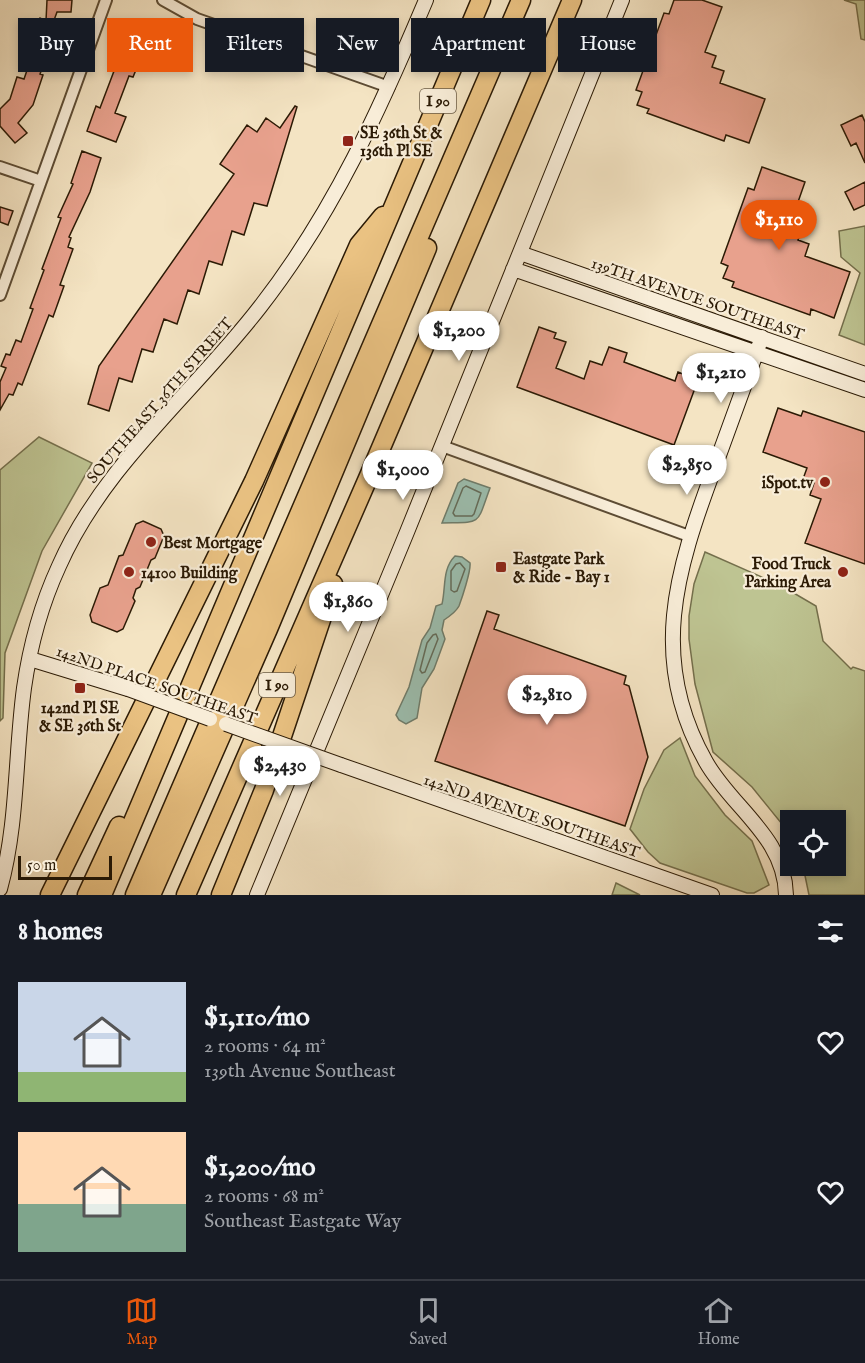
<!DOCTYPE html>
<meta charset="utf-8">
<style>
body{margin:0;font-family:"IM FELL English",serif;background:#242831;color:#f1f3f6;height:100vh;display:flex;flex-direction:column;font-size:22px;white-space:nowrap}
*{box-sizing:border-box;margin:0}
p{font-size:20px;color:#9ea1a6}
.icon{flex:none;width:33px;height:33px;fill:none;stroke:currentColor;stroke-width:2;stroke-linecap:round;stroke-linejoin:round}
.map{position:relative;height:895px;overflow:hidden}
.side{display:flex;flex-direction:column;background:#171b24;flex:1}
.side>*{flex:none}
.guide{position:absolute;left:18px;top:18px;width:830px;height:54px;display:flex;gap:12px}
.buttons{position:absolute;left:780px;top:810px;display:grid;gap:12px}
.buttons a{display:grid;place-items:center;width:66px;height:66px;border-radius:0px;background:#171b24;box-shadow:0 3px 9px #0003;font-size:30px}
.scale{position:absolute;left:18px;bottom:15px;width:94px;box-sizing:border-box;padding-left:6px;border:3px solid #2b1a05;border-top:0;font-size:16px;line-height:21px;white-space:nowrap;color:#2b1a05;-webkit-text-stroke:4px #f8edd8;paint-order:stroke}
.price{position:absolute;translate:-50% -51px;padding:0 14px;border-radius:21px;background:#fff;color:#222;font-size:20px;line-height:39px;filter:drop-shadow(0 2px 3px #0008)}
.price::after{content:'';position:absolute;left:50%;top:36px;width:18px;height:14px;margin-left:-9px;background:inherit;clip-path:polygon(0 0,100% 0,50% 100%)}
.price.active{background:#ea580c;color:#fff}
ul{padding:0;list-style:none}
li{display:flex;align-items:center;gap:18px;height:150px;padding:0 18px}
li span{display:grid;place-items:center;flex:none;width:168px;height:120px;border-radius:0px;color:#555}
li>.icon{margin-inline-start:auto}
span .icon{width:72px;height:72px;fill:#fffc;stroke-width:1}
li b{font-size:26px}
h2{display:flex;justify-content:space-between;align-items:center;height:72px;padding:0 18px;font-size:26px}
.tag{padding:0 21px;border-radius:0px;background:#171b24;box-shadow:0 3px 9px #0003;font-size:21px;line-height:54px}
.tag.active{background:#ea580c;color:#fff}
.dock{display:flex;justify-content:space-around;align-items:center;height:84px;border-top:2px solid #363941;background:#171b24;font-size:16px;color:#9ea1a6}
.dock a{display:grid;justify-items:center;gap:3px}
.dock .active{color:#ea580c}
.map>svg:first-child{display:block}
.green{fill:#bec492;stroke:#746f4c;stroke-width:1.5}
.water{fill:#9cbfb0;stroke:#6f7d6c;stroke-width:1.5}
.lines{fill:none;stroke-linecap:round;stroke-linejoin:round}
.shore{stroke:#646c5a;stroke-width:1.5}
.building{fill:#e8a18d;stroke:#2b1a05;stroke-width:1.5}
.street-casing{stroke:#5d4c34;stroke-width:14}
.secondary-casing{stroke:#2b1a05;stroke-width:16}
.highway-casing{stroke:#2b1a05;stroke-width:21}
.street{stroke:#f8edd8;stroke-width:10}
.secondary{stroke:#f8edd8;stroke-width:14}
.highway{stroke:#eac282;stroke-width:18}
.secondary-bridge-casing{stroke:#2b1a05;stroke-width:16;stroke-linecap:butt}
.secondary-bridge{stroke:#f8edd8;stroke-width:14}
.poi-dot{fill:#8f2418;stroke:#f8edd8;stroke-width:2}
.labels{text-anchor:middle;stroke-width:4.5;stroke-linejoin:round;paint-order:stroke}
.shield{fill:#f8edd8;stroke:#685944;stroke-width:1.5}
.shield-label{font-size:15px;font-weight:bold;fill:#2b1a05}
.poi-label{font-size:16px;font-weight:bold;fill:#2b1a05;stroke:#f8edd8;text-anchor:start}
.street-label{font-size:16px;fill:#2b1a05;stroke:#f8edd8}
</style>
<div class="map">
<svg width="865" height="895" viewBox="0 0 865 895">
<rect width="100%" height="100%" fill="#f4e4c3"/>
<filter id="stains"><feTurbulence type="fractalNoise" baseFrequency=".00333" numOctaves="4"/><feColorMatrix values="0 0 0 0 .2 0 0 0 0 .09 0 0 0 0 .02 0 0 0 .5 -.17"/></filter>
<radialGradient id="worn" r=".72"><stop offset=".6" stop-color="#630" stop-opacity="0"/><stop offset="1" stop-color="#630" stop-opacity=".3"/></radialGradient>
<!-- green -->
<path class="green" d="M844 0H865V40L861 39 856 4Z
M865 226V345L839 335 860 273 841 257 839 231Z
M39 437 92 463 42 551 5 653 3 718 0 721V470Z
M705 552 780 585 816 606 823 641 851 669 853 667 865 671V895H809L803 866H836V820H790V834L752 787 713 752 695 684 689 639V616L694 584Z
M680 738 695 776 725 815 752 841 769 885 754 893H747L660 863 648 852 630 829 644 789 664 750Z
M616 883 640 895H612Z"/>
<!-- water -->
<path class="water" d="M464 479 490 488C476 526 483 522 442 523L458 483Z
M455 556 462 557 470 563C471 571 462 598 459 606 456 612 450 616 444 620L442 630 445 639 434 669 422 688 417 718 406 724 399 720 396 715 409 687 422 640 430 628 436 606 442 604C446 587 442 569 455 556Z"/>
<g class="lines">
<!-- shore -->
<path class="shore" d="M466 486 481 493 474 514 472 516H455L453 513 463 488Z
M460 563 465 569 457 591 454 592 451 590V571L456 564Z
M436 634 438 639 425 672 422 673 420 670 427 643 433 635Z"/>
</g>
<!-- building -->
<path class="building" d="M47 0H72L71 12H57L49 34 54 36 40 74 43 75 33 105 18 123 27 133 15 143 0 126V109L10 99 17 77 24 79 32 56 27 54 40 18 46 21Z
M674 0H702L722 7 705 52 716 56 712 67 724 71 720 83 765 99 749 143 726 135 724 141 647 113 649 109 637 105 642 92 636 90 664 13 669 14Z
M133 24 161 45 151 58 123 38Z
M115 56 138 65 133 77 129 76 115 113 126 117 116 142 87 131 96 106 100 108 114 71 110 69Z
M295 106 297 107 267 206 254 203 244 235 232 231 222 265 209 261 199 294 188 290 177 324 164 319 153 352 142 349 132 382 119 378 109 411 88 404 99 366 234 174 220 164 247 125 257 132 266 118 280 128Z
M862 115 865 122V163L856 143 851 146 841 125Z
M82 151 101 158 90 192 69 237 71 238 68 247 73 249 60 285 64 286 53 317 49 315 22 385 18 383 13 395 9 394 0 410V382L6 368 1 366 6 354 10 355 16 340 21 342 33 309 30 308 44 270 42 269 61 218 58 217 73 184 71 183Z
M762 167 805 182 790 225 802 229 798 240 809 244 805 256 850 272 834 318 811 309 810 315 732 287 734 282 723 278 728 266 721 263 748 188 754 190Z
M865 182V205L854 210 845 192Z
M0 207 13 211 8 225 0 222Z
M539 327 556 333 554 338 566 342 556 368 584 379 590 361 602 365 609 347 627 353 624 362 675 381 678 372 698 380 674 445 517 387Z
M778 408 801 416 803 411 865 432V564L805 543 821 499 810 495 814 483 803 479 807 468 763 452Z
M143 521 161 529 164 536 155 558 151 560 140 587 136 589 133 598 135 601 123 629 117 632 92 622 90 615 100 588 108 585 119 556 123 555 136 524Z
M487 611 499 615 494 629 626 676 624 684 629 686 648 757 625 826 435 761Z"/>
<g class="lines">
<defs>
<path id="street" d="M163 0 197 19 389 87
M0 167 41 181
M0 295 106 0
M442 446 689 536"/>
<path id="secondary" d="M520 253 865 374
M513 269 865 390
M762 337C746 381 730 425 714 469 676 571 648 660 706 762 732 808 785 837 786 895
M30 659 128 689
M341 765 712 895
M0 889C18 824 15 755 24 688 30 646 41 605 59 566 104 464 193 394 260 307 334 212 380 109 426 0
M257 895 407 532 622 0"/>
<path id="highway" d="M50 895 254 481 359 245 383 216
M87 895 119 826
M102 895 481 0
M135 895 521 0
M151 895 268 629 427 248
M186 895 369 476 572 0
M221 895 264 790 333 584"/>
</defs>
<!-- street casing -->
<use href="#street" class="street-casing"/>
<!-- secondary casing -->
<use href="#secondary" class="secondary-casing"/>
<!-- highway casing -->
<use href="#highway" class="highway-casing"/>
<!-- street -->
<use href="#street" class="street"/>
<!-- secondary -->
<use href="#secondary" class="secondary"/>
<!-- highway -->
<use href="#highway" class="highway"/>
<defs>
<path id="secondary-bridge" d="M128 689 210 719
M226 724 341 765"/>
</defs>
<!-- secondary-bridge casing -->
<use href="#secondary-bridge" class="secondary-bridge-casing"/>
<!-- secondary-bridge -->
<use href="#secondary-bridge" class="secondary-bridge"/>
</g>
<!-- markers -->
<g class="poi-dot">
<rect x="342" y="135" width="12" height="12" rx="3"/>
<circle cx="825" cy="482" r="6"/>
<circle cx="151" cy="542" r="6"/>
<rect x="495" y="561" width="12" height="12" rx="3"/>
<circle cx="129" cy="572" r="6"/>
<circle cx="843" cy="572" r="6"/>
<rect x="74" y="682" width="12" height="12" rx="3"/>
</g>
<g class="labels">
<!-- shield labels -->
<g class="shield">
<rect x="420" y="89" width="36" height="24" rx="4.5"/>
<rect x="259" y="673" width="36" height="24" rx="4.5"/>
</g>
<g class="shield-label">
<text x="438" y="106">I 90</text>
<text x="277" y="690">I 90</text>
</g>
<!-- poi labels -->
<g class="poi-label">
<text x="360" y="138">SE 36th St &amp;<tspan x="360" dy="18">136th Pl SE</tspan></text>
<text x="813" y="488" text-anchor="end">iSpot.tv</text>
<text x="163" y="548">Best Mortgage</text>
<text x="513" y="564">Eastgate Park<tspan x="513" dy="18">&amp; Ride - Bay 1</tspan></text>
<text x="831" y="569" text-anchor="end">Food Truck<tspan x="831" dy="18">Parking Area</tspan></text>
<text x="141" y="578">14100 Building</text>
<text x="80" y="713" text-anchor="middle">142nd Pl SE<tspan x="80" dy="18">&amp; SE 36th St</tspan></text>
</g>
<!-- street labels -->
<g class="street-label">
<text transform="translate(698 298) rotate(19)" y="6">139TH AVENUE SOUTHEAST</text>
<text transform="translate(159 400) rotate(-49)" y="6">SOUTHEAST 36TH STREET</text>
<text transform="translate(157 684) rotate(19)" y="6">142ND PLACE SOUTHEAST</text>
<text transform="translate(532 815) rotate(19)" y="6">142ND AVENUE SOUTHEAST</text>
</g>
</g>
<rect width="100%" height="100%" filter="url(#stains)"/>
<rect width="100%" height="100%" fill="url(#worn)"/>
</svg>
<div class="buttons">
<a><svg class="icon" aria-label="locate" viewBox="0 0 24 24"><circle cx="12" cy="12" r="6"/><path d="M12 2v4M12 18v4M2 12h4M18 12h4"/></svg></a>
</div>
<div class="scale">50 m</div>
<b class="price active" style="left:779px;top:251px">$1,110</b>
<b class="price" style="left:459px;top:362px">$1,200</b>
<b class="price" style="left:721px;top:404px">$1,210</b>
<b class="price" style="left:687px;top:496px">$2,850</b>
<b class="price" style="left:403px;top:501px">$1,000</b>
<b class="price" style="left:348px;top:633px">$1,860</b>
<b class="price" style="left:547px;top:726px">$2,810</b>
<b class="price" style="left:280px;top:797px">$2,430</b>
<div class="guide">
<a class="tag">Buy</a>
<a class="tag active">Rent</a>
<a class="tag">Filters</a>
<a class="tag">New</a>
<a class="tag">Apartment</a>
<a class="tag">House</a>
</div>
</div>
<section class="side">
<h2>8 homes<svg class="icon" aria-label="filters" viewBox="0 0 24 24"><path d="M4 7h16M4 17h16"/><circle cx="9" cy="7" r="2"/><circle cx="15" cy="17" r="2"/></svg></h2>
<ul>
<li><span style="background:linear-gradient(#c9d6e8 75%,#8fb573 0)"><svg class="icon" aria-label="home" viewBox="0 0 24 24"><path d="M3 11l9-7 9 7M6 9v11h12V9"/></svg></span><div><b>$1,110/mo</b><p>2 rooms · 64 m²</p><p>139th Avenue Southeast</p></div><svg class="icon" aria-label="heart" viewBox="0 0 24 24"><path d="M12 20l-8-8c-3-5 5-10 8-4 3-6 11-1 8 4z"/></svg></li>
<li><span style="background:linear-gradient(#ffd9b3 60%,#7fa58c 0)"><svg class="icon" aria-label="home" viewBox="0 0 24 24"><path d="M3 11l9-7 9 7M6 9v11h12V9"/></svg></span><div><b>$1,200/mo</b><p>2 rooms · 68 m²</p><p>Southeast Eastgate Way</p></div><svg class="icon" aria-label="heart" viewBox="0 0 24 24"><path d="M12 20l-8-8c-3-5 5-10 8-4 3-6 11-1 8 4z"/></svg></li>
</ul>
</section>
<nav class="dock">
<a class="active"><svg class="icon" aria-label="map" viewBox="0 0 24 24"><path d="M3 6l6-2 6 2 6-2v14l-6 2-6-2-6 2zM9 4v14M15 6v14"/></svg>Map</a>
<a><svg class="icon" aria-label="saved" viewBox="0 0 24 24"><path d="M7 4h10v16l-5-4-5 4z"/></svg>Saved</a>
<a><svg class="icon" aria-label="home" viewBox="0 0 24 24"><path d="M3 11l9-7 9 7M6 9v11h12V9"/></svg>Home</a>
</nav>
